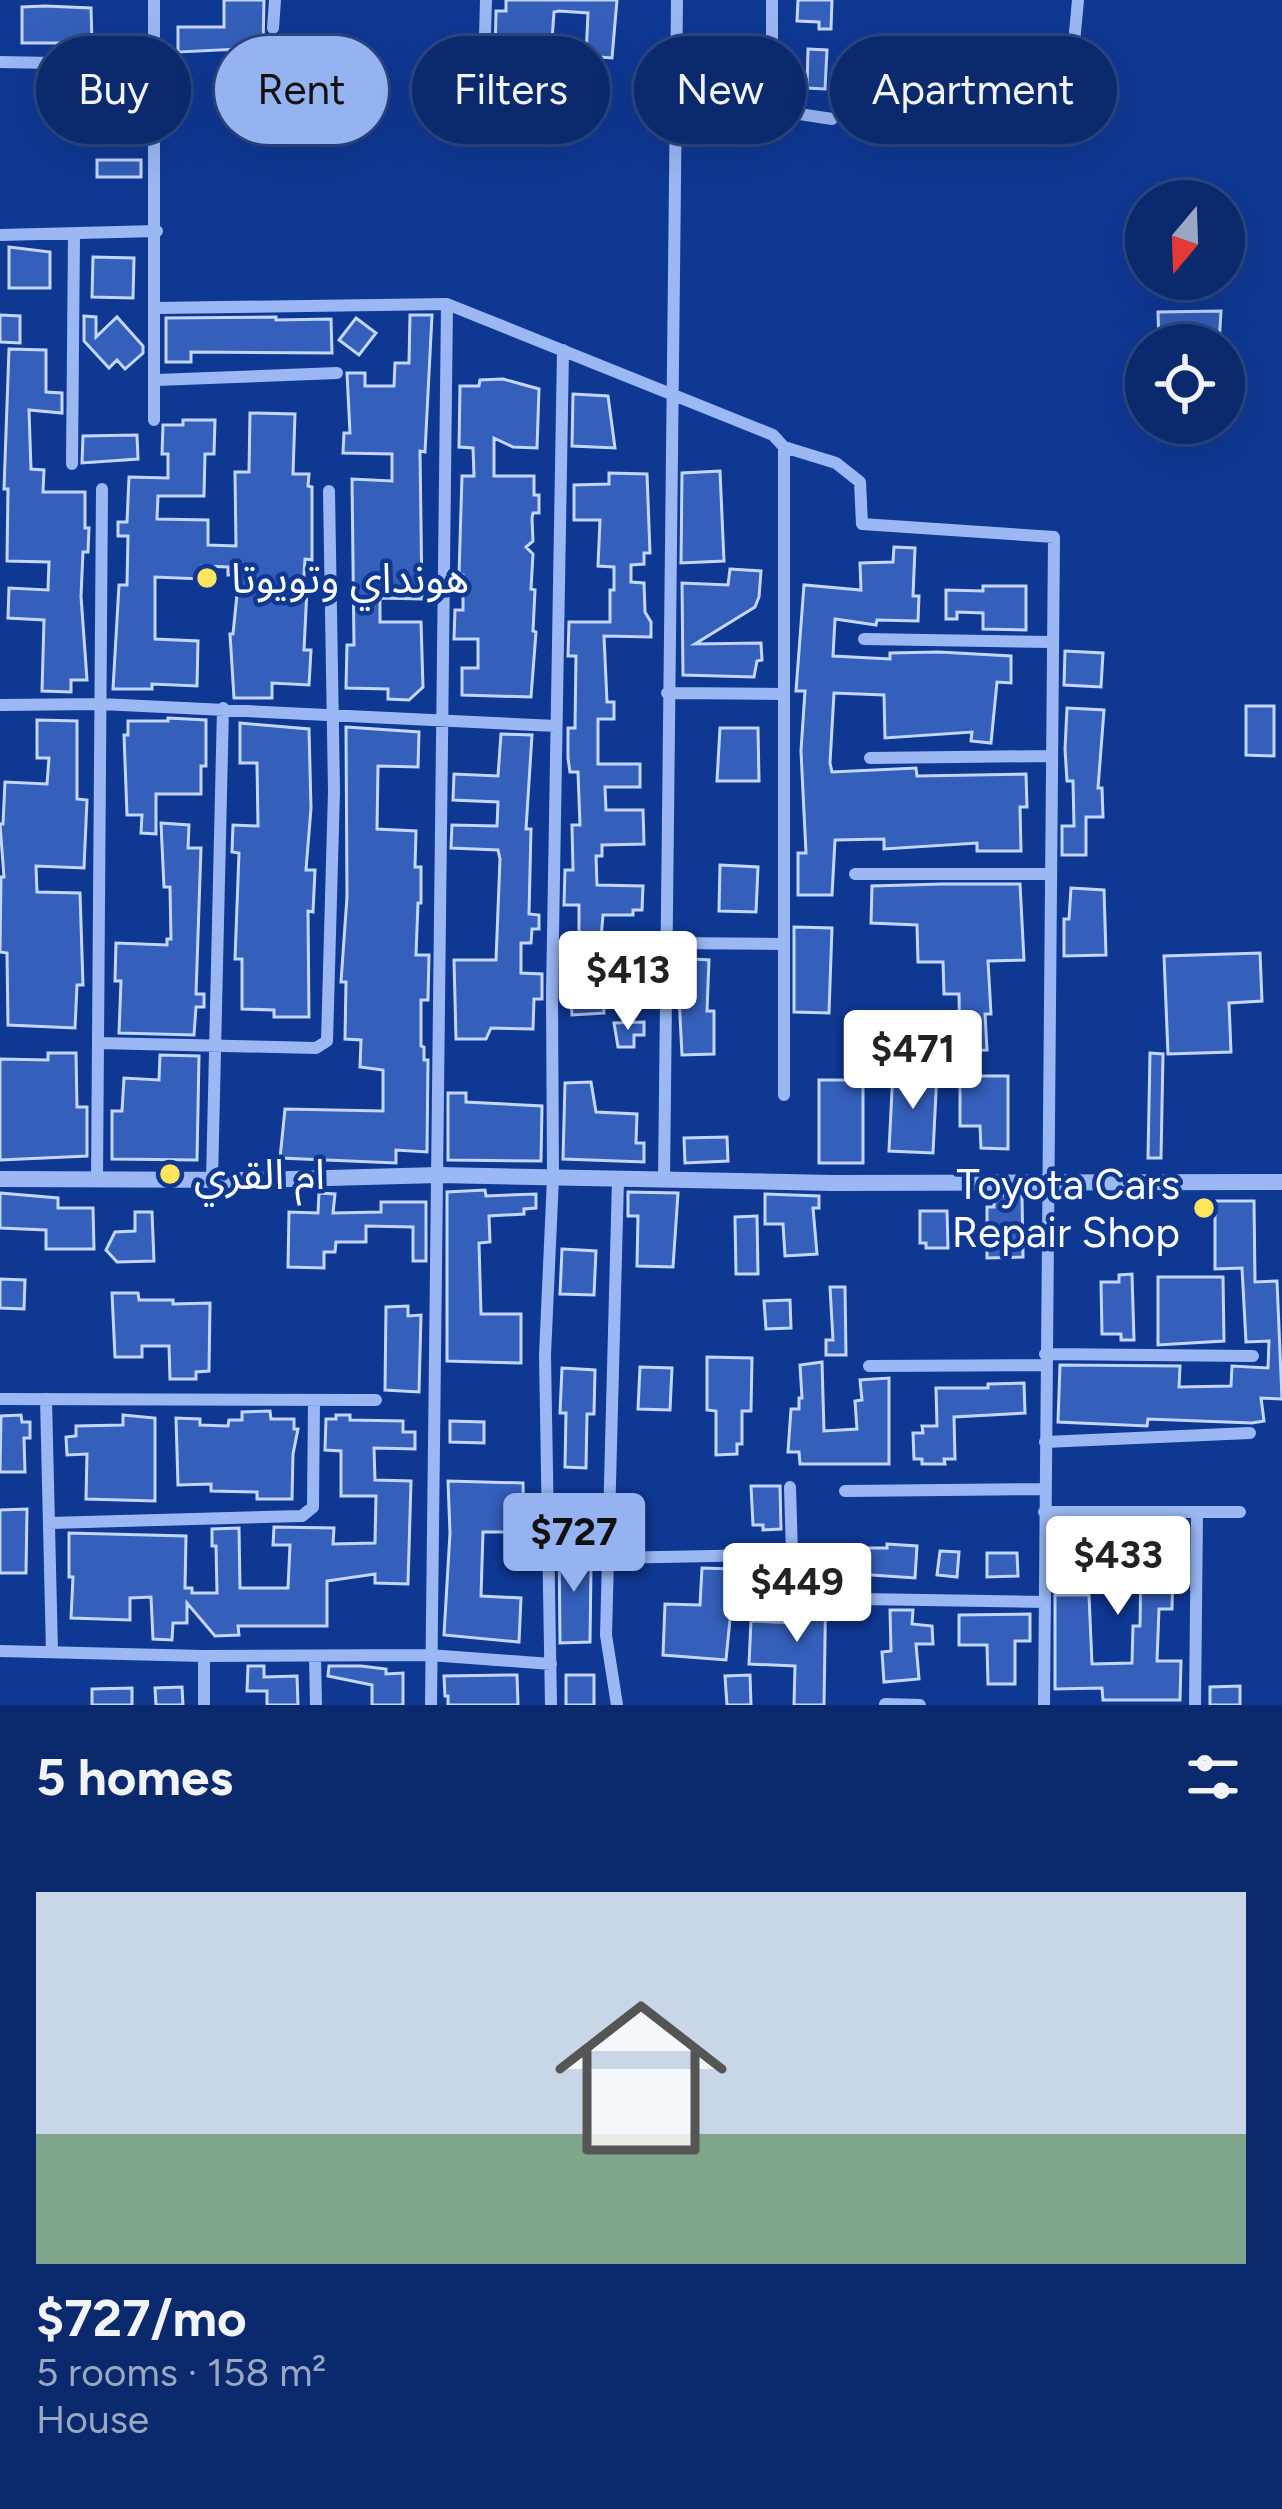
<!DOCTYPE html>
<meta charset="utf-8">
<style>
body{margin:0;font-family:Figtree,"Noto Sans Arabic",sans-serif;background:#193676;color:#f1f3f6;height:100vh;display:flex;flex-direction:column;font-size:45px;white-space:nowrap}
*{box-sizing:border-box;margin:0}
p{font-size:39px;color:#9aa7c2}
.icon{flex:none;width:66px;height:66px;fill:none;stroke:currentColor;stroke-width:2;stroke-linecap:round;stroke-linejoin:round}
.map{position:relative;height:1705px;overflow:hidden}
.details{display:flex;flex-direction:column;background:#0b2a6e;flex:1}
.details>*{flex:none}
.hud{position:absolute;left:36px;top:36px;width:1212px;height:108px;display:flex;gap:24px}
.needle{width:78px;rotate:199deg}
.controls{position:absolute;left:1125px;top:180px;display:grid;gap:24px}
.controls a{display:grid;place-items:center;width:120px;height:120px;border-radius:50%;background:#0b2a6e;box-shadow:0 12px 48px #0002,0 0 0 3px #2b4681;font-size:60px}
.price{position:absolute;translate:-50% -102px;padding:0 27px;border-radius:12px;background:#fff;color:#222;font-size:39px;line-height:78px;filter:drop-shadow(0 3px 6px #0008)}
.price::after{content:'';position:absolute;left:50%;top:72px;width:36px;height:27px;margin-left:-18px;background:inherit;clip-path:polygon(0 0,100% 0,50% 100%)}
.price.on{background:#95b2f1;color:#111}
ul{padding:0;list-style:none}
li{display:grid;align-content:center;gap:24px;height:636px;padding:0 36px}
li+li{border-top:3px solid #2b4681}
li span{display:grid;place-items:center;height:372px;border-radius:0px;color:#555}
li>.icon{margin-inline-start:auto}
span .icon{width:216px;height:216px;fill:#fffc;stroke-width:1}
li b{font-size:51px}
h2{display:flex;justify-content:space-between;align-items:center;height:144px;padding:0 36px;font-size:51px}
.tag{padding:0 42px;border-radius:54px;background:#0b2a6e;box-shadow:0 12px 48px #0002,0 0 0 3px #2b4681;font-size:42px;line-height:108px}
.tag.on{background:#95b2f1;color:#111}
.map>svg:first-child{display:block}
.building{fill:#345fba;stroke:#c3d6fe;stroke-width:3}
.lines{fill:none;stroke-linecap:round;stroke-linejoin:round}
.minor{stroke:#9bb8f4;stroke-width:12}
.tertiary{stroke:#9bb8f4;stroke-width:16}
.poi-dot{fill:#ffe45e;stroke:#0f3893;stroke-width:4.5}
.labels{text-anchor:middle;stroke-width:9;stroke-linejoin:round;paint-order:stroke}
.poi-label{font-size:42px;fill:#fff;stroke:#0f3893;text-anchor:start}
</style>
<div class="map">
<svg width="1282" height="1705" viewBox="0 0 1282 1705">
<rect width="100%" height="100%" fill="#0f3893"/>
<!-- building -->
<path class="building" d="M224 0H264L263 48 178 52V27H224Z
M506 0H617L612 58 586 56 588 13 559 11 554 12 551 54 509 51V60L495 59 496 11H506Z
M798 0H832L831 29H819V22L797 21Z
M45 6 91 8 92 43H22V7Z
M692 39 735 42 733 78 689 79Z
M808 49 827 50 825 89 807 88Z
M56 77H77V113H57Z
M119 92H142V113H119Z
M97 160H141V177H97Z
M9 247 50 252V288H9Z
M93 257 134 258 133 298 92 297Z
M1221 311 1219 345H1159L1158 312Z
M0 315 20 316V343L0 342Z
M410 315H432L425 452 420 451 422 599 380 598V622H421L423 687 409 700 388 699V689L346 688 347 645H354L352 479 392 481V454L343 453 344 433H350L347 373H365V386H394L395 363H409Z
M84 316 96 317V337L117 317 143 346V353L125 369 117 360 109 368 84 341Z
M276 317V320L331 319 332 353 191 352V362H166V318Z
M356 318 376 333 359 355 339 340Z
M9 349 46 350V392L62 393V413L29 410 31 469 44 470 43 492H85V528H89L88 552H83L81 596 87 680H71V692L42 691 44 620 8 618 9 588 48 590 49 562 7 561 8 489H4Z
M503 379 539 389 537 448 513 447 494 438V476H534V495H539V513H533L532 518 533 541 526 547 533 554 531 589 535 590 533 631 536 632 531 697 462 695V668H478V639H454L455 610H463V575H459L462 476H474L473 448 459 447 460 386H479L480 380Z
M573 394 608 396 615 448 572 446Z
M250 413 295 414 293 474H309L308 486 312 487V560L305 559 303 589H307L304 650H311L309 685 272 683V698H234L230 634H233L239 575H228V567L202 566 201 579 155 577V639L198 641 197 686 152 684V689H113L119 585H127L128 536H118V522H127L129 477 168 478V454H162L163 425H183V420H215L214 454H205L204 496H158L157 519 208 520V545L236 546 235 472H249Z
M137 435 138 459 82 463 83 436Z
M720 471 724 561 681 563 682 473Z
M609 473 647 474 650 553H644V564L631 565V582L644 583 645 612 651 622V637L604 636 607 702H614V719H598V764H640V787H605L606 810H643L644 844 602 845V856H596L597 885 643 886 642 910H633V915H603L597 984H603L604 1013 572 1015 571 1002 579 1001 577 979H571L572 958H579V905H564L565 870H573L572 825H580L578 772H570L568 758V728H575L576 656H568L569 622H610V590H614V567L598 566 600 520H574V485L609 484Z
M894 547 915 548 913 596H919L918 621 877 620 876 625 835 619 833 656 890 659V653L939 652 1011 656V683L997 682 991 743 971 741 972 732 885 738 884 695 834 693 830 763 832 772 916 768 917 776 1026 774 1027 807H1020L1021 851H977V843L884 849V839L835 840 832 895H798V853H806L801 751 805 691H796L804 585 861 590 860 563 893 562Z
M730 569 761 571 759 597 755 607 695 644 761 643 762 660 757 661 754 677 683 675 682 583 728 585Z
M983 586H1026V630L983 629V613L957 612V619H946V590L983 591Z
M1065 651 1103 653 1101 687 1064 685Z
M1246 706H1274V756L1246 755Z
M1067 708 1104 710 1098 788H1102L1103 817H1086V855H1062V826H1074L1073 781H1067L1065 749Z
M168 718 206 720V766H201V794H156V834L141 833 142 815H127L124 735H128V721H168Z
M37 720 77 721V799L87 800 84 868 36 866 37 892 80 893 83 985H77L75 1028 8 1025 7 953 0 952 1 877H4L0 824H3L5 782 47 784 49 758H37Z
M240 723 309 729 311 808 306 870H315L313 912 308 911 309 1017H274V1010L242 1009V959H235L239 853 232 852 233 825 258 826 257 763H240Z
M346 727 419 732 418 767 378 766 377 829 416 831 415 867H421V903H418L416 955H429L428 1000H421V1046L424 1047V1060H428L427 1152 396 1150V1163L280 1158 285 1109 383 1111V1070L360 1067 361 1040 345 1039 346 982H341L347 897Z
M720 728H758L759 781H717Z
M501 734 532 735 526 829H531L529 914 539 915V929H532L531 943H521V973L542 974V999H534L533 1029 491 1028 486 1039H456L454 960H496L500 859 498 850 451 848 452 825 497 826 498 802 453 800 454 774 498 776Z
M161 823 189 825 188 848H201L196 994H204V1007H196L194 1035 119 1033 121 981H115L116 943 167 945V939H171L170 887H164Z
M720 865 758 867 756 912 719 911Z
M942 884H1020L1024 960 988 961 991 1014H985L987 1050 960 1051 959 994H944L943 962H918L917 925 871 923 872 886Z
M1071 888 1104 890 1106 955 1064 956V919H1069Z
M794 927 832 928 829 1013 794 1012Z
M1260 953 1262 1001 1229 1003 1231 1052 1168 1054 1164 956Z
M677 958 709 960 707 1011H714V1054L682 1055Z
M644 1022V1035H634V1047H618L614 1023Z
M879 1039 880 1061H863V1163H819V1080H849V1040Z
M48 1053H76L77 1107H87V1156L0 1160V1059L48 1060Z
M1150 1053 1163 1054 1161 1158H1148Z
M160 1055 199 1056 197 1160 112 1159V1111H122L124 1078 159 1080Z
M893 1070 937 1072 933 1153 889 1151Z
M960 1076H1008V1149L981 1148 980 1126H960Z
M591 1082 596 1112 637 1114 636 1143H644V1162L563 1159 565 1083Z
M448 1093H466V1102L542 1106 541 1161 448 1160Z
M727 1137 728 1161 685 1163 684 1138Z
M485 1190 486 1196 536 1194V1208L524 1209V1214L489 1216 490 1242 479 1243 481 1314H521V1363L447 1361V1192Z
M628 1192 678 1193 673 1267 637 1266 638 1216H628Z
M0 1193 58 1198V1208H93L94 1249H46V1230L0 1228Z
M319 1193 335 1194 333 1213 381 1212V1202H426V1261H413V1227L366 1226V1242H336L335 1252H324V1268L288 1267 289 1212 318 1213Z
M765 1194 819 1196V1208H813L817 1254 785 1256 783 1224H765Z
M994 1195H1022L1023 1257 987 1258V1207H994Z
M1215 1201H1254L1255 1282 1277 1281 1282 1399 1261 1398 1264 1421 1252 1423 1148 1419 1147 1426 1058 1422 1060 1365 1180 1366 1179 1387 1231 1386 1232 1366 1268 1368 1269 1341 1246 1342 1242 1268 1215 1269Z
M920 1211H947L948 1248H926V1243H920Z
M135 1212H152L154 1261 117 1262 106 1250 115 1232 135 1231Z
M757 1216 758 1274H736L735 1217Z
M562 1249 596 1251 594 1295 560 1294Z
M1132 1274 1134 1340H1121V1334H1102L1101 1282H1119V1275Z
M1158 1277H1223L1224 1341 1158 1345Z
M0 1279 25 1280 24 1309 0 1308Z
M830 1287H845L846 1355H826V1340H833Z
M112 1293H138L139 1300H173V1304L210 1303 209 1371 196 1372V1379H170L169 1346H142V1357H115Z
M790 1300 791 1328 766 1329 764 1301Z
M408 1306V1316L421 1315 419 1392 385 1390 386 1307Z
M707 1357 752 1358 751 1411H742V1444H737V1454L716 1455V1411L707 1410Z
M822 1362 824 1431 857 1429 855 1401 862 1400 860 1380 889 1378V1464H800L799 1452H788L791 1409H799V1398H802L800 1365Z
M640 1367 672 1368 670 1410 638 1409Z
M562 1368 595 1370 594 1414H587L586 1468 565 1467 566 1413H560Z
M1024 1383 1025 1413 954 1417 955 1459H944L945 1464H922V1459H914L913 1433H923L922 1426H937L936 1388H988V1384Z
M270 1411 271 1419H294V1429H298L293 1454 292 1499H257V1492L211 1491V1484L178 1485 176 1418 200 1419V1425L228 1426 229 1420H242V1412Z
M21 1415 22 1422H30V1438H24L25 1472H0L1 1416Z
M123 1415 155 1418V1501L86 1499 87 1454 67 1455 66 1437 76 1436V1426L123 1425Z
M336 1415H350V1420L403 1421V1432H415V1449L374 1448 375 1480 411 1481 408 1584 375 1583V1574L327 1581V1626H238L239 1635 215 1636 187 1603V1623H173L172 1640 153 1639 151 1597 130 1598V1620L71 1618 73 1577H69V1533L186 1536 185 1588H192V1593H217L216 1546H212V1529L239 1528 240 1588H288L290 1545H273L274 1527 334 1528 333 1544 375 1543 376 1496H341V1451L325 1450 326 1419H336Z
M450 1421 484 1422V1443L450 1442Z
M448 1481 523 1483 524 1532H483L481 1596 521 1598 519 1642 444 1635 450 1533Z
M751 1486H780L781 1529 763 1530V1525H753Z
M27 1509 26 1573H0V1510Z
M1134 1528 1135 1537 1175 1535 1177 1569H1173L1172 1609H1159L1157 1661H1181L1180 1700H1103L1102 1688 1055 1689V1595H1089L1092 1664 1132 1663 1133 1626H1140L1141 1565 1060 1570 1058 1537Z
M559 1536 576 1537V1566H591L590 1642 560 1643Z
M887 1544 917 1546 915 1578 842 1573V1548H887Z
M940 1551 959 1552 957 1577 937 1575Z
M987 1553H1017L1018 1576 987 1577Z
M702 1568 735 1569 726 1660 663 1655 665 1604 700 1605Z
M804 1576H826L824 1705H794L795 1666 749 1664 751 1621 796 1623V1615H806Z
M890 1610H913L912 1624 932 1626 933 1644H916L919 1679 884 1682 882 1652 891 1651Z
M1030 1614V1641H1015V1684H988L987 1645H959V1615Z
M248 1666H264V1677L297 1676 298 1705H267V1691H247Z
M329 1666H361L386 1669V1674L403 1673V1705H372V1685L328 1676Z
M517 1675 518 1705H448V1696H445L444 1676Z
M566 1675H594V1705H566Z
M750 1675 751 1705H727L725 1676Z
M1240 1686V1705H1210V1687Z
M182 1687 183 1705H156L155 1688Z
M132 1688V1705H92V1689Z"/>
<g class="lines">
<!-- minor -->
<path class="minor" d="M154 0V420
M273 28 275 0
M1074 43 1078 0
M0 62 155 65
M484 71 486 0
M675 95 832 119
M772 111V0
M0 235 157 231
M156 308 447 304 773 435 784 447 836 463 860 482 862 524 1054 537 1044 1705
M156 380 337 373
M72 464 74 234
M864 639 1051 642
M667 693 782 694
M0 705 101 704 556 726
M870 758 1050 756
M855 874H1050
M663 943 782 944
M98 1043 316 1048 327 1041 334 791 329 491
M784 1095V447
M97 1180 102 489
M212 1180 223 708
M664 1181 677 0
M1045 1354 1253 1356
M869 1366 1045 1365
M0 1399 376 1400
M46 1399 52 1652
M1045 1442 1250 1433
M790 1487 792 1554
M845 1491 1044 1489
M1044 1512H1240
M49 1523 302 1516 313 1507 314 1400
M608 1558 823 1554
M860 1599 1044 1602
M0 1651 204 1656 429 1655 551 1664
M204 1656V1705
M315 1656 316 1705
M885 1704 920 1705
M431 1705 447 304
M551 1705 545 1355 553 1178 552 994 563 350
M617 1705 606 1635 618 1180
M1195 1705 1197 1512"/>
<!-- tertiary -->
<path class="tertiary" d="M0 1179 255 1180 439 1175 832 1183 1282 1182"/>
</g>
<!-- markers -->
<g class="poi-dot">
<circle cx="207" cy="578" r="12"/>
<circle cx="170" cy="1174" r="12"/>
<circle cx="1204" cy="1208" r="12"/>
</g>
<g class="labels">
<!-- poi labels -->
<g class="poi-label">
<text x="231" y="593">هونداي وتويوتا</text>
<text x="194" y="1189">ام القري</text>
<text x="1180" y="1199" text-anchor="end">Toyota Cars<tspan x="1180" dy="48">Repair Shop</tspan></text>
</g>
</g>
</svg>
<div class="controls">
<a><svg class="needle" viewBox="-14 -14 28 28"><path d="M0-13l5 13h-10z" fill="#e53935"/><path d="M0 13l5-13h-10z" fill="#9aa7c2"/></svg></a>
<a><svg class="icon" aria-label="locate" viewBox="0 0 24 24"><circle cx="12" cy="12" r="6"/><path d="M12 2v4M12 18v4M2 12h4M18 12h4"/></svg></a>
</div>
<b class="price" style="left:628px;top:1033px">$413</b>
<b class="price" style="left:913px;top:1112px">$471</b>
<b class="price on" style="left:574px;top:1595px">$727</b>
<b class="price" style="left:1118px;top:1618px">$433</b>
<b class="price" style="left:797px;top:1645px">$449</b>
<div class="hud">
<a class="tag">Buy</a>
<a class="tag on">Rent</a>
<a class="tag">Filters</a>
<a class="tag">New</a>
<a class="tag">Apartment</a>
</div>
</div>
<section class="details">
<h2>5 homes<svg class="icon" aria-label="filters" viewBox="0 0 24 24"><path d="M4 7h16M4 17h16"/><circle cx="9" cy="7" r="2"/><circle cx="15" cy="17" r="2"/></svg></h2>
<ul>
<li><span style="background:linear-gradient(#c9d6e8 65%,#7fa58c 0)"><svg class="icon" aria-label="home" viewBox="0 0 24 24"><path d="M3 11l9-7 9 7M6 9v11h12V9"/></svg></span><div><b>$727/mo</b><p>5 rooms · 158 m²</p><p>House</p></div></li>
</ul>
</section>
